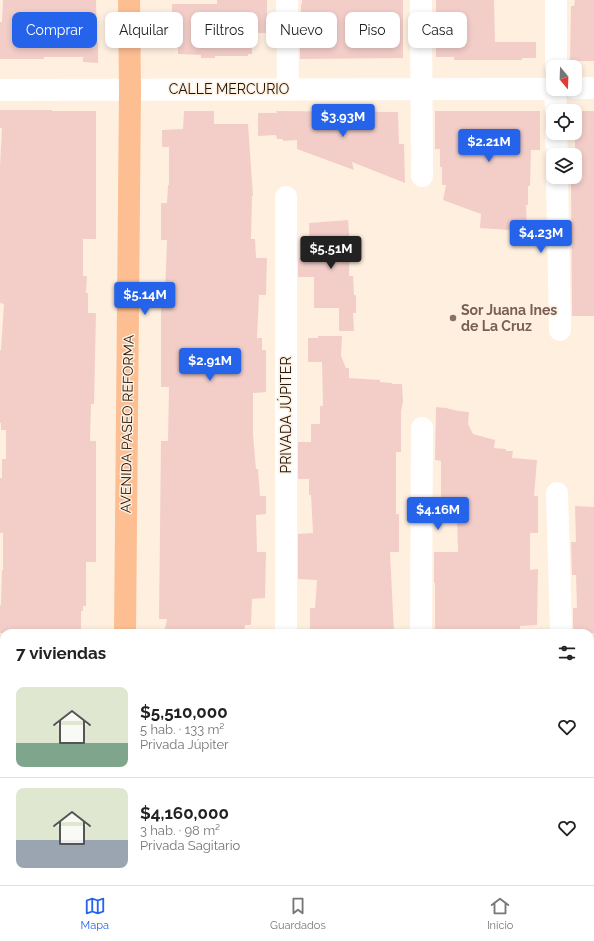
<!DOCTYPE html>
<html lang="es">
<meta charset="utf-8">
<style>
body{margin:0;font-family:Raleway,sans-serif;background:#f6f6f6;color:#222;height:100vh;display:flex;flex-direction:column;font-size:15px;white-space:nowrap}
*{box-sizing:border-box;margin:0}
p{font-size:13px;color:#767676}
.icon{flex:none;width:22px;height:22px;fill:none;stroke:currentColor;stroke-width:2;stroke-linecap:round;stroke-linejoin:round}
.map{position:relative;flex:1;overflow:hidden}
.side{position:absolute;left:0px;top:629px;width:594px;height:256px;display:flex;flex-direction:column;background:#fff;border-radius:12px 12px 0 0;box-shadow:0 2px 6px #0003}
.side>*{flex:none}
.guide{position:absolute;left:12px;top:12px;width:570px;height:36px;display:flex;gap:8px}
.needle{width:26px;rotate:161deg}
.fabs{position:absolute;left:546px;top:60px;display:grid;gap:8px}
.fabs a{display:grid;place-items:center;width:36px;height:36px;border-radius:8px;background:#fff;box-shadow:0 2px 6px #0003;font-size:20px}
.price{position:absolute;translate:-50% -34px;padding:0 9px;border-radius:4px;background:#2563eb;color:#fff;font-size:13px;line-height:26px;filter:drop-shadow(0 1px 2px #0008)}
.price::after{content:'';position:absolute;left:50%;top:24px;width:12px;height:9px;margin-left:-6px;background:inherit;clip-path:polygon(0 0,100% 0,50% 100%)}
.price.selected{background:#222;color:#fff}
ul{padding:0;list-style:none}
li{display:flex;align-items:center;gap:12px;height:100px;padding:0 16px}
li+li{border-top:1px solid #e0e0e0}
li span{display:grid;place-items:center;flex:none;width:112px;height:80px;border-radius:8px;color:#555}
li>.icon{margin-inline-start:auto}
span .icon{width:48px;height:48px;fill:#fffc;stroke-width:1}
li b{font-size:17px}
h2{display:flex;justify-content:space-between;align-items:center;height:48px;padding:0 16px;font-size:17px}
.pill{padding:0 14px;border-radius:8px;background:#fff;box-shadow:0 2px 6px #0003;font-size:14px;line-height:36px}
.pill.selected{background:#2563eb;color:#fff}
.dock{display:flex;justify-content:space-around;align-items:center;height:56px;border-top:1px solid #e0e0e0;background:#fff;font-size:11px;color:#767676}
.dock a{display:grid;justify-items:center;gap:2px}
.dock .selected{color:#2563eb}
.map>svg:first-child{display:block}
.building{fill:#f3cec9}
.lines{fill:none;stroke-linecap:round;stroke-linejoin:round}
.minor{stroke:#fff;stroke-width:22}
.major{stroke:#fdbe92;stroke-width:22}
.education-dot{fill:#8d6e63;stroke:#ffefdf;stroke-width:1.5}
.labels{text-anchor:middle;stroke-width:3;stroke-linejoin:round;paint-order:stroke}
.street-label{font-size:14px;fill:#1e150b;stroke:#ffefdf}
.education-label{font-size:14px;font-weight:bold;fill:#785e54;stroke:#ffefdf;text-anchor:start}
</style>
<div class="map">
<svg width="594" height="885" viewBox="0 0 594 885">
<rect width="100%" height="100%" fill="#ffefdf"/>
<!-- building -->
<path class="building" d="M3 0H96L97 42H98V63L83 62V57H44V59H0V22H2Z
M217 0H267V33H254L255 46H252V54H248V56H215V58H201V55L178 54V48H165V22H172V4H217Z
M302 0H403V58L300 59V23H301V4H302Z
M436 0H494L495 42H536V58H522V60H454V57H436Z
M575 0H594V61H570L571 6H574Z
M0 110H52V111H96V239H83V276H87L86 293H88V313H96L94 404H91L90 441H96V562H86V606H83V611H81V633H0V605H1L2 570H3V533H0V478H2V459H6V430H1V423H0V350H1L4 304 0 303V166L2 128H0Z
M184 111H214V124H248L253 196H252L251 239H255L256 258H267L266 295H259L257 338H262V350H266V392L253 393V435L256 469H258L260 496H266V514L256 515 257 552H266L265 598 252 599 251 625H245L244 633H164L167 619H159L161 441H168L169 387H161V295H165L167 240H161V203H167L168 185H169V147H162V130L183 129Z
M276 111 398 112 399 144H404L405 183 352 162 354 170 297 149V140L283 141V139H277L276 135 258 136V113H277Z
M435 111H540V150H531L530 186H528V205H526L527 231 480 228 481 214 443 200 446 185H442V167H440V149H435Z
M575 111H594V316H572L571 177H575Z
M348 220 350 245 349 276H353L354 295H356V313H353L354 331H339V308H314V277H298V264L299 258H310L309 223Z
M318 336H342L341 356 346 368H349V378L380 380V382L392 383V384H402L403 401 401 412V452H396V514H399V552H390L394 633H310V608H315L317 580 298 579V534L313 533 311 495H309V479H298V442H311V424H320V406H323L322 362H308V338H318Z
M436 407 446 408 458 411 469 412 468 424 473 434 495 440 494 448 506 449V451H513L512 458 537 460 534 496H538V533H530V570L538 569 537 625 520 626V633H435V583H434V552H458L457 516 441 517V461L435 460Z
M575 506 594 507V633H573V608H577L576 575H572L571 542H576Z"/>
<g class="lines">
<!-- minor -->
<path class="minor" d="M287 0 288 89
M421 0 422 176
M556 67V0
M575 88H594
M555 89 556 111
M0 90 553 89
M556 133 557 155
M557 177 560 330
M557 493 561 633
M286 633V197
M421 633 422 428
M590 676 594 675
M0 681H4
M590 809 594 810
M282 885V881
M420 885V881
M557 885V881"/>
<!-- major -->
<path class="major" d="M125 633 130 90 129 0
M124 885V881"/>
</g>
<!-- markers -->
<circle class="education-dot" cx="453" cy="318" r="4"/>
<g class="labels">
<!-- street labels -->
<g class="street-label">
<text x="229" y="94">CALLE MERCURIO</text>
<text transform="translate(286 415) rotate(-90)" y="5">PRIVADA JÚPITER</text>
<text transform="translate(127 424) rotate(-89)" y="5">AVENIDA PASEO REFORMA</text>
</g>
<!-- education labels -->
<g class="education-label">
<text x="461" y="315">Sor Juana Ines<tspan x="461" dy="16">de La Cruz</tspan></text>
</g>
</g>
</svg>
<div class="fabs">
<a><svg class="needle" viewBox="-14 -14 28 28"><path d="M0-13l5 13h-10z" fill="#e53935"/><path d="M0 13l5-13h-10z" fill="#767676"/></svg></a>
<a><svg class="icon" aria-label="locate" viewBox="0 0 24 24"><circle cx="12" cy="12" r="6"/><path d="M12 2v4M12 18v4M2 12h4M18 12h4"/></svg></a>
<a><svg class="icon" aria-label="layers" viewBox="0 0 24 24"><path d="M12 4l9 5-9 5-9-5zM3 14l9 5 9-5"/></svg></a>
</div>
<b class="price" style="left:343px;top:138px">$3.93M</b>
<b class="price" style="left:489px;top:163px">$2.21M</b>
<b class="price" style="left:541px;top:254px">$4.23M</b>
<b class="price selected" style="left:331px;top:270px">$5.51M</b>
<b class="price" style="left:145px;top:316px">$5.14M</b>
<b class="price" style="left:210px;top:382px">$2.91M</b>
<b class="price" style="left:438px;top:531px">$4.16M</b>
<div class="guide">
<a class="pill selected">Comprar</a>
<a class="pill">Alquilar</a>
<a class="pill">Filtros</a>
<a class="pill">Nuevo</a>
<a class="pill">Piso</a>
<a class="pill">Casa</a>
</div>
<section class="side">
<h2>7 viviendas<svg class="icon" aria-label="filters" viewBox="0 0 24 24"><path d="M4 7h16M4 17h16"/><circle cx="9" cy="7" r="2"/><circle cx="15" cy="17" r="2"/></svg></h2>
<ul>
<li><span style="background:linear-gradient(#dfe7d0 70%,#7fa58c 0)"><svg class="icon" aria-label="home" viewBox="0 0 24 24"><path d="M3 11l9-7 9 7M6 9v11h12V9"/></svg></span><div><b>$5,510,000</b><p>5 hab. · 133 m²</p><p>Privada Júpiter</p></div><svg class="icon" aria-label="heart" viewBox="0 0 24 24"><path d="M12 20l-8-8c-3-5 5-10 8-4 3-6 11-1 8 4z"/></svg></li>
<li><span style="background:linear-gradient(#dfe7d0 65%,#9aa5b1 0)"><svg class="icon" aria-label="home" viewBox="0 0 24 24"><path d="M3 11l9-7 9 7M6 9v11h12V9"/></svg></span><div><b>$4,160,000</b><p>3 hab. · 98 m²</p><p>Privada Sagitario</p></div><svg class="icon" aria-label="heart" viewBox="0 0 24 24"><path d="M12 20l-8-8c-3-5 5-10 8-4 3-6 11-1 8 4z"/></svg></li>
</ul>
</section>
</div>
<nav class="dock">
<a class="selected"><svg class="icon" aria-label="map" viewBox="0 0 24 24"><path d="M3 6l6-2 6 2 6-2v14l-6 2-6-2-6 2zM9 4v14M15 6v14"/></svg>Mapa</a>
<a><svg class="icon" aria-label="saved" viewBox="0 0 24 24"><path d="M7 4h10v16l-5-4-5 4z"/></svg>Guardados</a>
<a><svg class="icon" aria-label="home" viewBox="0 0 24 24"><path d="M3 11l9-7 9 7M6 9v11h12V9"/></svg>Inicio</a>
</nav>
